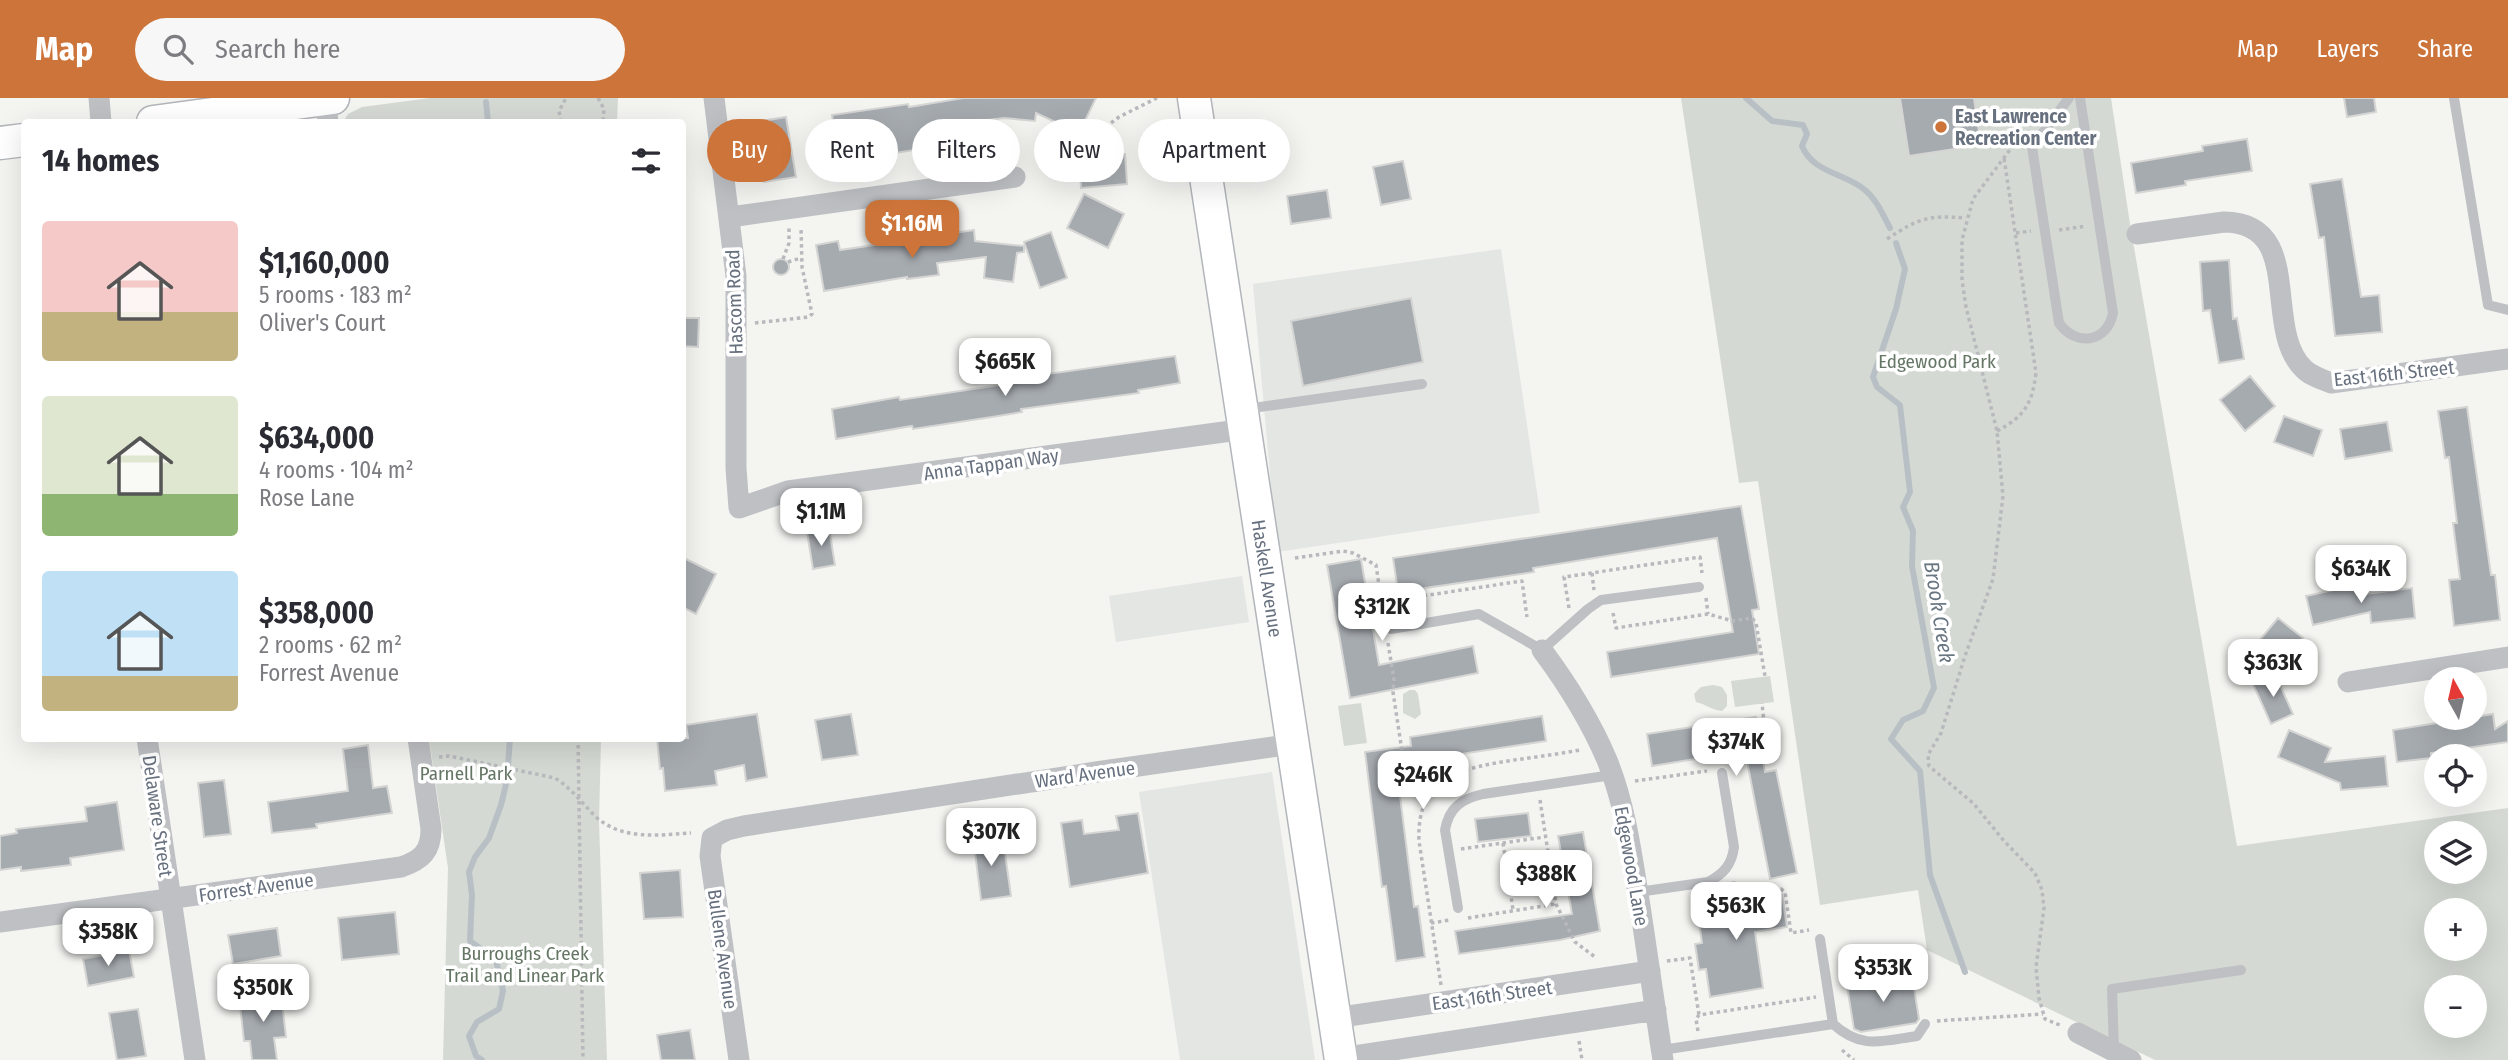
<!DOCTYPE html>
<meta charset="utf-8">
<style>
body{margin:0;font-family:"Fira Sans Condensed",sans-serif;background:#f7f7f7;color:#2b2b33;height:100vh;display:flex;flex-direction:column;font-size:26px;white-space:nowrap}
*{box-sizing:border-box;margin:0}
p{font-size:23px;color:#7c7c81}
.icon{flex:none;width:38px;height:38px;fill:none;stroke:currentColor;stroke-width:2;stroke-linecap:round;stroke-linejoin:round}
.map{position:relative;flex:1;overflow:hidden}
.panel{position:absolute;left:21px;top:21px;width:665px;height:623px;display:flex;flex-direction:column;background:#fff;border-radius:7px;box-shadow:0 7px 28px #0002}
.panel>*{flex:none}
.guide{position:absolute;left:707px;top:21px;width:665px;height:63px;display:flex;gap:14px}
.needle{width:46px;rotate:352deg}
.controls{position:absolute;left:2424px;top:569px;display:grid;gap:14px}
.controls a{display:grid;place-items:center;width:63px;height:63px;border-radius:50%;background:#fff;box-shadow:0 7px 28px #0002;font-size:35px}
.price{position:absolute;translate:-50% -60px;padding:0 16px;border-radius:14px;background:#fff;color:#222;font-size:23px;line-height:46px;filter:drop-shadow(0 2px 4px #0008)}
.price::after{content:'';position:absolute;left:50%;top:42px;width:21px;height:16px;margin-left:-10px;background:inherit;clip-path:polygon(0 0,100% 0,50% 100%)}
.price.active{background:#cc7439;color:#fff}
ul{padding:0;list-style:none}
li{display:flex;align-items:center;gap:21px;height:175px;padding:0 21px}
li span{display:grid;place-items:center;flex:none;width:196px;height:140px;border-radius:7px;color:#555}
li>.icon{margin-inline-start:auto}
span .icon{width:84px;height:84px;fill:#fffc;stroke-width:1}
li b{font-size:30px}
h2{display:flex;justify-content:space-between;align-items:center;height:84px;padding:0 21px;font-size:30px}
.chip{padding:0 24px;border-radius:32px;background:#fff;box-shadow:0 7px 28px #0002;font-size:24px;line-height:63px}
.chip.active{background:#cc7439;color:#fff}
header{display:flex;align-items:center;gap:42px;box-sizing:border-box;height:98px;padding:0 35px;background:#cc7439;color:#fff}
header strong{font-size:33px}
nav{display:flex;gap:38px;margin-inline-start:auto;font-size:24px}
.search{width:490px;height:63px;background:#f7f7f7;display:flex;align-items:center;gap:18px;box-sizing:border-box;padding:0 24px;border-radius:38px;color:#7c7c81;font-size:26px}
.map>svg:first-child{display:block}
.built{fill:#e4e6e4}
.green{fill:#d4dad3;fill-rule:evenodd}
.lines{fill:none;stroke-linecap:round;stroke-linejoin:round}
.stream{stroke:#b9c0c5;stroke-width:6}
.building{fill:#a6abb0;stroke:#d5d5d4;stroke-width:2}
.secondary-casing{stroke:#b2b5ba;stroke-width:35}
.path{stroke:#b7b9bc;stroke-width:3.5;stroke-dasharray:3.5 3.5;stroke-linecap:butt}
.service{stroke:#bec0c4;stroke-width:10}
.minor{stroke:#bec0c4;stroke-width:21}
.secondary{stroke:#fff;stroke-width:32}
.poi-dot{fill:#cc7439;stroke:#fff;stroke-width:2.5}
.labels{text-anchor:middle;stroke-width:7;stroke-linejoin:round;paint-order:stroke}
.poi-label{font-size:19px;font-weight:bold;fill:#67707e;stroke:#fff;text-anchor:start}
.street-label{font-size:19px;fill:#67707e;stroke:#fff}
.park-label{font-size:19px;fill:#657665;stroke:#fff}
.water-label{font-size:21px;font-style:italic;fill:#687682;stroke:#fff}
</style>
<header>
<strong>Map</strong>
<div class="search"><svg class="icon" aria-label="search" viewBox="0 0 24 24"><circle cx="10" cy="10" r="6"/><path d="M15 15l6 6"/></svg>Search here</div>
<nav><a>Map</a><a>Layers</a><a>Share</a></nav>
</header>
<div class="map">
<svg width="2508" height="962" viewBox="0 0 2508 962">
<rect width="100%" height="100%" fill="#f4f4f1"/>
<!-- built -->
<path class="built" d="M1501 151 1540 415 1277 454 1253 186Z
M1242 478 1249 524 1116 544 1109 498Z
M1272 674 1315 962H1180L1139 694Z"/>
<!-- green -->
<path class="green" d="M430 0H618L617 24H343L348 16 362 9Z
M1681 0H2111L2130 126 2237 748 2508 710V962H2155L1927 852 1918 792 1820 807 1758 383 1739 385ZM2436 735H2474V774H2436ZM2436 812H2474V850H2436ZM2436 889H2474V928H2436Z
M1770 578 1774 604 1735 609 1731 583Z
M1713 587 1722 589 1727 597V608L1722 613C1712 612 1705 606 1696 604L1694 596 1701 589Z
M1410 592H1415L1418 596 1421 616 1415 621 1403 615V596Z
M1361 605 1367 645 1344 648 1338 608Z
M429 641H601L599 724 607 962H443L448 770Z"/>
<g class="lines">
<!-- stream -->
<path class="stream" d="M1746 0 1772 23 1803 27 1807 36 1802 48C1813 75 1845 75 1865 92 1877 102 1883 117 1890 130
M486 4 488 24
M1896 145 1905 171 1896 211 1873 279 1877 289 1900 307 1910 394 1903 409 1913 433 1912 468 1934 590 1923 613 1903 622 1891 641 1920 673 1930 777 1965 874
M482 962 476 958 469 938 477 924 499 911 503 893 496 862 470 843 472 797 469 774 475 759 489 740 501 707 507 682 510 640"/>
</g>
<!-- building -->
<path class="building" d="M963 0H1096L1079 35 1036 15 1035 23 1004 20 956 26 958 41 914 47V52L839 64 832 17 908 6 909 9Z
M1900 0H1974L1981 47 1909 58Z
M2344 0H2374L2376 14 2347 19Z
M786 19 796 79 764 84 755 24Z
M2247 41 2252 73 2185 83 2186 87 2136 95 2131 65 2203 53 2202 48Z
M1125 56 1127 86 1081 90 1079 59Z
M1403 63 1411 101 1381 107 1373 69Z
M2342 81 2361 199 2379 197 2382 234 2335 238 2324 139 2319 140 2310 86Z
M1327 92 1331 120 1291 126 1287 98Z
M1084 96 1124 116 1108 150 1067 130Z
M974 132 975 143 1024 148V154L1017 155 1013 184 984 180 986 159 937 165 939 177 907 181V179L824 193 816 147 838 143 840 152Z
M1051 134 1067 180 1040 190 1024 144Z
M773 169a8 8 0 1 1 16 0a8 8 0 1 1-16 0Z
M2229 162 2233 221 2237 220 2244 261 2219 265 2210 212 2203 213 2200 164Z
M1411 200 1423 264 1303 288 1291 223Z
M682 220H699L698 249 682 248Z
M1175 258 1180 285 1138 292 1139 295 1021 311 1022 314 992 319 913 331 912 328 836 341 832 311 899 299 900 302 980 290 1027 283 1026 279Z
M2250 278 2275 308 2245 333 2220 302Z
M2467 309 2491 477H2495L2500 522 2454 528 2449 482 2460 481 2453 425H2457L2449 359 2445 360 2438 313Z
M2284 318 2322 332 2313 358 2274 344Z
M2387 324 2392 353 2345 361 2340 331Z
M1741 408 1759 511 1752 512 1759 556 1611 579 1607 554 1733 534 1717 440 1533 470 1534 474 1398 494 1393 460Z
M829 430 835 467 813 471 807 434Z
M682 459 716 476 696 516 682 509Z
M1361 461 1379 567 1473 548 1478 575 1350 600 1327 467Z
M2356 487 2358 497 2412 490 2415 520 2371 525 2370 514 2313 527 2306 498Z
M2278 520 2303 540 2273 574 2249 555Z
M2275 576 2293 616 2271 626 2253 586Z
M757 616 767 679 746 683 744 667 715 673 717 687 665 693 663 670 660 671 657 640H688L686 627Z
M851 616 858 657 822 662 815 622Z
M2493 616 2495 631 2508 623V644L2431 655V660L2397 664 2393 632Z
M1542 618 1546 643 1396 666 1414 809 1418 808 1425 859 1396 863 1386 788 1382 789 1365 654 1411 648 1410 639Z
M1756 619 1765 674 1776 672 1797 775 1770 781 1745 653 1652 668 1647 636Z
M2289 632 2331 650 2325 664 2385 658 2388 688 2341 692 2340 685 2278 659Z
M368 647 373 690 387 688 392 715 316 726 317 730 272 735 268 704 348 693 343 651Z
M224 682 231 736 204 739 198 685Z
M117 704 124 752 70 760 71 767 21 773V769L0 772V738L17 735 16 731 87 723 85 709Z
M1138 715 1148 775 1070 789 1061 725 1082 722 1084 736 1119 732 1116 718Z
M1528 715 1531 738 1478 744 1475 721Z
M1583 734 1600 833 1560 842 1459 856 1455 833 1572 816 1558 738Z
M994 736 996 750 1004 748 1011 798 981 802 973 739Z
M680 772 683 819 644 821 640 775Z
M1782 797 1787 829 1755 834 1763 890 1710 899 1706 871 1699 872 1695 846 1702 845 1697 810Z
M395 814 399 856 342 862 338 820Z
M277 830 281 858 233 866 228 837Z
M129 852 134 879 88 888 83 861Z
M1912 877 1919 921 1916 925 1861 934 1854 931 1847 888Z
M281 894 286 939 274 940 277 962H252L250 943H244L239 899Z
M138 911 146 958 117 962 109 915Z
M690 932 695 962H661L657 937Z"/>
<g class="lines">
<defs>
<g id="secondary">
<path id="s1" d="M1194 0 1341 962"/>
<path d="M153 24 333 0"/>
<path d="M0 45 24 42"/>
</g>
</defs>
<!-- secondary casing -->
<use href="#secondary" class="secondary-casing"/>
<!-- path -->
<path class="path" d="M598 0 604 11 603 24
M561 24 559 13 566 0
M2018 41 1973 101 1962 142V182L1966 209 1997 333 2003 398 1993 481 1965 558 1941 635 1928 657 1929 668 1974 706 2004 743 2035 775 2042 792 2044 810 2036 869 2039 900 2045 921 2062 928
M1052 61 1076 44 1091 40 1119 19 1157 0
M2059 132 2086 128
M2016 135 2031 133
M1887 141C1919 120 1928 117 1966 120
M783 161 789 145V130
M788 164 801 160
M755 225 809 219 812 216 802 169 801 129
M1997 333C2025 318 2032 306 2036 275L2004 60
M1295 460 1343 453 1353 455 1376 467 1384 520
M1592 475 1594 492
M1706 500 1708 516
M1382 504 1522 483 1527 519
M1569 510 1564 479 1700 459 1702 475
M1613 515 1616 530 1708 516 1733 523 1752 520 1756 525 1765 578
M1388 545 1394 582 1393 594 1407 686 1426 702
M578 640 583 962
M439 659 449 658 555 680C571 690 582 705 595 718 622 743 658 737 691 735
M1735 667 1736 664 1767 653 1762 605
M1635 683 1707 673
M1540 702 1556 806 1575 844 1595 859
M1503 745 1513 812
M1461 751 1545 739
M1732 785 1781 791 1785 794 1791 835 1809 832
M1468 820 1556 806
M1431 825 1450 822
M1667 863 1690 860 1699 917
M1441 887 1419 743C1416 678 1463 670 1514 662 1536 659 1558 656 1580 652
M1937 923 2043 916
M1698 933 1696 921 1699 917 1816 899
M1579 943 1582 962
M1842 952 1854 962"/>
<!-- service -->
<path class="service" d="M2069 0 2032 49 2059 225C2076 249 2107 245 2113 215L2080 0
M2454 0 2488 207 2508 212
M1246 311 1422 286
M1391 531 1479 516 1542 552 1588 511 1601 502 1699 489
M1638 794 1708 784C1724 776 1732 766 1734 749L1722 675
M1458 810 1445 732C1449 709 1462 701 1483 696L1612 677
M1833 926C1862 952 1882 943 1917 938L1925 926
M1662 952 1833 926 1820 841
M2114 953 2112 891 2241 872"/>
<!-- minor -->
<path class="minor" d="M99 0 101 24
M714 0 736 178V370L739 410 788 393 1246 331
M325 1 328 24
M730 119 1015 79
M2137 136 2224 124C2306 125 2262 229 2303 270 2310 278 2322 281 2331 285L2508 261
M1542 552C1568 587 1590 622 1607 662 1626 709 1632 759 1640 808 1648 860 1655 911 1663 962
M2348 584 2508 559
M147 640 195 962
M0 824 401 769C422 762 431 753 431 731L418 640
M1335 920 1650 873
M2078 935 2131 962
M1341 960 1656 912
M739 962 710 758 712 740 727 732 744 728 1096 674 1293 646"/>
<!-- secondary -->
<use href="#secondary" class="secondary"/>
</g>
<!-- markers -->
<circle class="poi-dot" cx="1941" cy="29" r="7"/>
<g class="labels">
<!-- poi labels -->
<g class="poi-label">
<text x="1955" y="25">East Lawrence<tspan x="1955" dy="22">Recreation Center</tspan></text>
</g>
<!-- street labels -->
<g class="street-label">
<text transform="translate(734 204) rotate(-92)" y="7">Hascom Road</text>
<text transform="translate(2394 275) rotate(-6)" y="7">East 16th Street</text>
<text transform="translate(991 366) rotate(-8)" y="7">Anna Tappan Way</text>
<text dy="7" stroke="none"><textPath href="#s1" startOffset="486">Haskell Avenue</textPath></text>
<text transform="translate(1085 676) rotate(-8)" y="7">Ward Avenue</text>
<text transform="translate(158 718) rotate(82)" y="7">Delaware Street</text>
<text transform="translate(1632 768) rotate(80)" y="7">Edgewood Lane</text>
<text transform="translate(256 789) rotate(-8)" y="7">Forrest Avenue</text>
<text transform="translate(723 851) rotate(82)" y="7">Bullene Avenue</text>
<text transform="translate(1492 897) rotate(-8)" y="7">East 16th Street</text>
</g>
<!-- park labels -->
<g class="park-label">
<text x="1937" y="270">Edgewood Park</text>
<text x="466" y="682">Parnell Park</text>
<text x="525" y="862">Burroughs Creek<tspan x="525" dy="22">Trail and Linear Park</tspan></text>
</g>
<!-- water labels -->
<g class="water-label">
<text transform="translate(1939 514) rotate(81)" y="7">Brook Creek</text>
</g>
</g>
</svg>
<div class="controls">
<a><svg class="needle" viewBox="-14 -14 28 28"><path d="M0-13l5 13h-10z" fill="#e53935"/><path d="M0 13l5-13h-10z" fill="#7c7c81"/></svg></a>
<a><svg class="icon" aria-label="locate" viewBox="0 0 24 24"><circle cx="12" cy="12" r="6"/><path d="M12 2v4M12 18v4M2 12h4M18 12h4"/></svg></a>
<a><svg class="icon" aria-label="layers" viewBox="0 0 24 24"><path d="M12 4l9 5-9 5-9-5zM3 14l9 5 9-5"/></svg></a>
<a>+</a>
<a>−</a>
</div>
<b class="price active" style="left:912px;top:162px">$1.16M</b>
<b class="price" style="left:1005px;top:300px">$665K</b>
<b class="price" style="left:821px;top:450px">$1.1M</b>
<b class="price" style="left:2361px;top:507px">$634K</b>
<b class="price" style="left:1382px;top:545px">$312K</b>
<b class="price" style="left:2273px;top:601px">$363K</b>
<b class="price" style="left:1736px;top:680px">$374K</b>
<b class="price" style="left:1423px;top:713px">$246K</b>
<b class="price" style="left:991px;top:770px">$307K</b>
<b class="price" style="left:1546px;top:812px">$388K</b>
<b class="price" style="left:1736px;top:844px">$563K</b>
<b class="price" style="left:108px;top:870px">$358K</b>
<b class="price" style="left:1883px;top:906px">$353K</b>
<b class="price" style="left:263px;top:926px">$350K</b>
<div class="guide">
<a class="chip active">Buy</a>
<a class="chip">Rent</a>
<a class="chip">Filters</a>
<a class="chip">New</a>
<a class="chip">Apartment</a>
</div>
<section class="panel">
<h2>14 homes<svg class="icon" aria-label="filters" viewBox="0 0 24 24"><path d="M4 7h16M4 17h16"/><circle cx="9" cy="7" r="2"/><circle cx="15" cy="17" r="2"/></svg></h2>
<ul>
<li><span style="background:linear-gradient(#f6c9c9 65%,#c2b280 0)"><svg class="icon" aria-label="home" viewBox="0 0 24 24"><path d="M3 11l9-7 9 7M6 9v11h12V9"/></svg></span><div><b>$1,160,000</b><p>5 rooms · 183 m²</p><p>Oliver's Court</p></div></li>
<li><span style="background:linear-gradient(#dfe7d0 70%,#8fb573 0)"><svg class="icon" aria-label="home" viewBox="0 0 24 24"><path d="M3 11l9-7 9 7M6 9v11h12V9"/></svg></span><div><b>$634,000</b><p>4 rooms · 104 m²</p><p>Rose Lane</p></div></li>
<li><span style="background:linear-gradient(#bfe0f5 75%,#c2b280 0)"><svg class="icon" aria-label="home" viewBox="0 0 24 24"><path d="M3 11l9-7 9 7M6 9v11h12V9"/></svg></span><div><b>$358,000</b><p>2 rooms · 62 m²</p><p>Forrest Avenue</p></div></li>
</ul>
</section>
</div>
